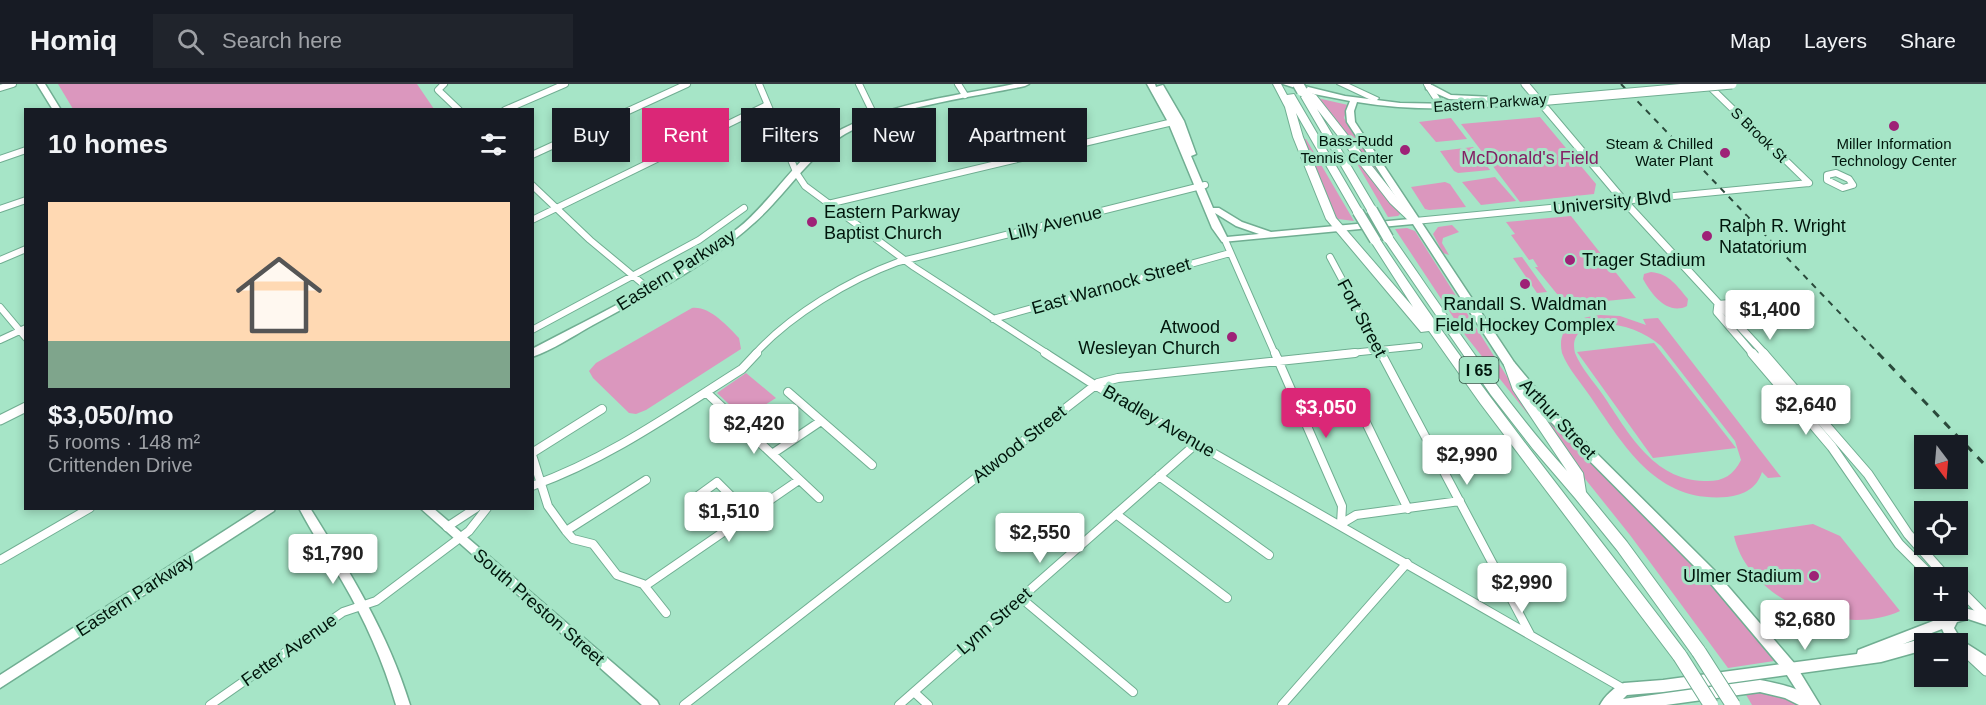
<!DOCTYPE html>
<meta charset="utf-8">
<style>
body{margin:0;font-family:Helvetica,sans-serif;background:#20242c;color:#f1f3f6;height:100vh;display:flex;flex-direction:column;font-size:22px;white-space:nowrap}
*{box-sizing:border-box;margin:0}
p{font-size:20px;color:#9ea1a6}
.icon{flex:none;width:33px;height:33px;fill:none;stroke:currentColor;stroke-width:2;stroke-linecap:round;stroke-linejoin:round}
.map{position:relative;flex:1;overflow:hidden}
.side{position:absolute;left:24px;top:24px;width:510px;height:402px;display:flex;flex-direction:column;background:#171b24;border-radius:0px;box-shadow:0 3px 9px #0003}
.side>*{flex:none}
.banner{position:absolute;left:552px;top:24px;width:570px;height:54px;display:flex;gap:12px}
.needle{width:39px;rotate:164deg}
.fabs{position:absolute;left:1914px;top:351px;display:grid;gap:12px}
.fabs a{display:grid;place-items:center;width:54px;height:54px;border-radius:0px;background:#171b24;box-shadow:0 3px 9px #0003;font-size:30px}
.price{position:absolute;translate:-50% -51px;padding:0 14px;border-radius:6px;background:#fff;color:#222;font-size:20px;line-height:39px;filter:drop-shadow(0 2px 3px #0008)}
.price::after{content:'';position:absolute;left:50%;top:36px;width:18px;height:14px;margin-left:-9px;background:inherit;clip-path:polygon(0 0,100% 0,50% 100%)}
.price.current{background:#db2777;color:#fff}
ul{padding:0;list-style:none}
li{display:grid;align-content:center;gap:12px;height:318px;padding:0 24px}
li span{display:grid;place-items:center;height:186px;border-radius:0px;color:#555}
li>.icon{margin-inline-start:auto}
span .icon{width:108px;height:108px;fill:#fffc;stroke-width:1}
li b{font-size:26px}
h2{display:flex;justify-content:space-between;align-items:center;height:72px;padding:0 24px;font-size:26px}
.pill{padding:0 21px;border-radius:0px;background:#171b24;box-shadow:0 3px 9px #0003;font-size:21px;line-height:54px}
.pill.current{background:#db2777;color:#fff}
header{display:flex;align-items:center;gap:36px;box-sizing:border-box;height:84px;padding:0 30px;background:#171b24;border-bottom:2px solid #363941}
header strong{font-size:28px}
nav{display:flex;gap:33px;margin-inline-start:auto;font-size:21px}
.search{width:420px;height:54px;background:#20242c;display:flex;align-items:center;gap:15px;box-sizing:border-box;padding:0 21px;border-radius:0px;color:#9ea1a6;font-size:22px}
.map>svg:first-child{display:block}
.green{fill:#db97be;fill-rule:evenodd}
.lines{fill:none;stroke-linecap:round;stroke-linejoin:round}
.minor-far1-casing{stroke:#70ae92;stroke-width:8}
.minor-casing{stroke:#70ae92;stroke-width:10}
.tertiary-far1-casing{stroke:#70ae92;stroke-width:9}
.tertiary-casing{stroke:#70ae92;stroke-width:11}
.secondary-casing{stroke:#70ae92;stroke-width:3}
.primary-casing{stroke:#70ae92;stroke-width:3}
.motorway-casing{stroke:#70ae92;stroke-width:2}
.minor-far1{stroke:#fff;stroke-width:6}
.minor{stroke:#fff;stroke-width:8}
.tertiary-far1{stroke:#fff;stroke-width:7}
.tertiary{stroke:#fff;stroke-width:9}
.secondary{fill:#fff;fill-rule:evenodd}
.primary{fill:#fff;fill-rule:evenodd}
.motorway{fill:#fff;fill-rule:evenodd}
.rail-far1{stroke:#2a4a3b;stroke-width:2;stroke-dasharray:6 6;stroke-linecap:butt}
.rail{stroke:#2a4a3b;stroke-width:3;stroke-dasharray:8 8;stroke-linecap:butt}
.primary-bridge-casing{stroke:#70ae92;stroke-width:11;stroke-linecap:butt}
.motorway-bridge-far1-casing{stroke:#70ae92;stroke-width:13;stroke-linecap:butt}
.motorway-bridge-casing{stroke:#70ae92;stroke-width:16;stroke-linecap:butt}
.primary-bridge{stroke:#fff;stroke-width:9}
.motorway-bridge-far1{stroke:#fff;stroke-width:10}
.motorway-bridge{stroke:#fff;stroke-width:14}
.poi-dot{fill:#9e2277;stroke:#a6e5c7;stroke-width:2}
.labels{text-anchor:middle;stroke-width:6;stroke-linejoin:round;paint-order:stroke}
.far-street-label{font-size:15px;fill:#00160c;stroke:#a6e5c7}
.far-poi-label{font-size:15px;fill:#00160c;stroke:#a6e5c7;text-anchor:end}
.shield{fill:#a6e5c7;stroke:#325444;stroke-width:1.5}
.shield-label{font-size:16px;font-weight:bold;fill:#00160c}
.park-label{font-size:18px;fill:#842064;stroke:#a6e5c7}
.street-label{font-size:18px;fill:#00160c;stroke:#a6e5c7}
.poi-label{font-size:18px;fill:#00160c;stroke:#a6e5c7;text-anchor:start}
</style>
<header>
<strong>Homiq</strong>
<div class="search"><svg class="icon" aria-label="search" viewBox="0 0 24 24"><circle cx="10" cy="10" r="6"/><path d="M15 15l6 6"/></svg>Search here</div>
<nav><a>Map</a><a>Layers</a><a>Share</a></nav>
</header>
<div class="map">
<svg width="1986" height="621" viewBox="0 0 1986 621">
<rect width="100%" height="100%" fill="#a6e5c7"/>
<!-- green -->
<path class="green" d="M58 0H417L434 25H73Z
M1317 14 1348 21 1344 34 1397 115Z
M1540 33 1596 100 1594 110 1520 118 1461 40Z
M1451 34 1467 55 1436 58 1419 38Z
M1304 55H1306L1354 137 1338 135 1335 131Z
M1346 61 1401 129 1398 132 1388 133Z
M1473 63 1490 86 1458 89 1454 87 1440 67Z
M1495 93 1516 117 1481 121 1462 98Z
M1445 98 1450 100 1466 123 1429 126 1425 125 1411 103Z
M1571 132 1636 214 1566 221 1535 183H1538L1533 175 1529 176 1511 151 1515 150 1506 138Z
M1452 141 1459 148 1443 154 1442 159 1449 171 1443 169 1433 150 1438 143Z
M1407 144 1415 147 1542 348 1465 251 1395 145Z
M1522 173 1547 208 1537 209 1513 174Z
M1651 188C1670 190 1677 202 1688 215L1687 222C1668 232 1651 210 1643 195L1644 190Z
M692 224C710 222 727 242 739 254L741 265 646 326 636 330 629 329 593 294 589 287 596 279Z
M1600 231 1620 232 1646 241 1643 235 1658 234 1781 393 1768 394 1762 388C1757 404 1744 411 1727 413 1658 419 1626 365 1592 315 1583 301 1568 285 1562 269 1556 242 1578 233 1600 231ZM1603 240C1624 240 1645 248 1661 262L1735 357 1741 376C1733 392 1722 398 1704 397 1653 396 1628 348 1603 311 1594 298 1581 284 1575 269 1570 248 1586 242 1603 240Z
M1654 259 1736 364 1653 374 1577 268Z
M746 289 776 314 744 334 717 309Z
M1534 319 1725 513 1774 577 1728 584 1630 451 1562 366Z
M1813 440 1840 452 1900 527C1841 554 1749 517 1734 452Z
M1761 608 1780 611 1802 621H1752L1745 609Z"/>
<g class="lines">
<defs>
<path id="minor-far1" d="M444 0 438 6 459 26
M759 0 797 90 805 102 914 183 1048 270
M859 0 876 35
M958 0 965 11
M1427 0 1438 17
M1707 0 1809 99
M0 4 13 0
M505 26 565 0
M532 71 687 0
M0 75 26 66
M1836 89 1849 95 1853 101 1843 104 1827 96V91Z
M532 101 590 156 649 205
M828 120 1177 37
M0 125 26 116
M532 136 767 21
M1415 137 1809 99
M1225 156 1275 270
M1330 173 1382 270
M0 176 26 165
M1718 220 1730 219
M0 223 26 254
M993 235 1230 169
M532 246 699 156 744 124
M0 256 26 244
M755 270C790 231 849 196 898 178L1205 101
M1341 270 1419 262"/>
<path id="minor" d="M1045 269 1093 300 1624 605
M1275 269 1342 422 1341 440
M1381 269 1530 550
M788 308 872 381
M707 309 819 414
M1356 318 1408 425
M532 369 602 325
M772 370 821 337
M532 371 548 422 566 447 573 455 593 460 617 491 643 500 666 529
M1159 392 1269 471
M532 402C608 375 674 328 742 285L757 269
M1116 430 1227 514
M1341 440 1356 431 1460 417
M447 443 476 424
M727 445 695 414 717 398 749 430
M566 447 646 396
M0 476 90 424
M645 502 799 396
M1021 514 1133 608
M914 608 928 621
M210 621 343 528 376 517 469 447 487 424
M684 621 1098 299 1118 294 1355 269
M899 621 1197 359
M1282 621 1407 479"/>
<path id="tertiary-far1" d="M1525 0 1623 116 1765 270
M1718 220 1717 228 1753 270"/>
<path id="tertiary" d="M1752 269 1832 363 1899 460 1933 494
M1763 269 1868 390 1908 450 1947 494
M0 336 26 323
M1958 504 1986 532
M1971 573 1986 587"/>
<path id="secondary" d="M299 424H310C350 488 388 549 410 621H396C383 577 365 536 342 497 328 473 312 449 299 424Z
M420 424H433L657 617 659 621H642Z
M1968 525 1986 529V541L1968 535 1957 538 1954 544 1961 556 1986 572V585L1958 568V560H1949L1942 545 1903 560 1924 554 1928 556 1930 560H1924V566L1881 578 1663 608 1627 611 1623 615 1760 596C1776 599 1809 605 1817 621H1799L1785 614 1760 608 1666 621H1600C1604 613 1615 602 1624 599L1663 596 1857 570 1858 566 1946 532 1948 529Z"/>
<path id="primary" d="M37 0H45L61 26H53Z
M1014 0H1029L1025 2C969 14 894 22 845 50 807 73 786 111 754 139 707 182 648 211 593 241 573 252 553 266 532 273V265C602 228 675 194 737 145 775 115 798 68 842 45 895 18 957 12 1014 0Z
M1147 0H1155L1156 3 1163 1 1184 37 1196 70 1191 72 1213 124H1219L1242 138 1271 148 1410 135 1347 38 1346 27 1350 17 1314 10 1283 0H1296L1345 12 1400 19 1455 20 1518 17 1519 19 1515 21C1462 25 1410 27 1357 18L1354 27 1355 38 1514 278 1557 330 1714 486 1795 580 1820 621H1806L1785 588 1706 494 1549 336 1506 284 1413 140 1222 158 1212 144 1168 38ZM1215 129 1236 142 1259 150 1227 153Z
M1426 1H1432L1451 11 1493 13 1497 15 1493 17 1449 15 1426 5Z
M260 424H275L274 427 0 604V591Z"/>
<path id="motorway" d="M1273 0H1281L1287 11 1294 10 1363 128 1362 130H1354L1296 29 1303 53 1336 134 1413 223 1370 156 1371 154H1379C1472 298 1582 430 1685 567L1687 572 1685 577 1680 579 1675 577 1480 319 1429 247 1421 248 1326 135 1293 53 1285 23Z
M1337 0H1349L1379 14 1377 16H1371Z
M1302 4 1316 11 1398 115 1419 135 1420 137 1419 139H1411L1390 119 1317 25 1377 126 1376 128H1368L1301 13 1303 11 1298 7Z
M1388 151 1392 152C1448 232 1501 314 1567 387L1513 306 1504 281 1506 278H1514L1523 302 1583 389 1586 408 1627 458 1704 563 1706 568 1704 573 1699 575 1694 573 1617 466 1575 414 1533 365 1491 311 1383 154Z"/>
</defs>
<!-- minor-far1 casing -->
<use href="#minor-far1" class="minor-far1-casing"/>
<!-- minor casing -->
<use href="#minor" class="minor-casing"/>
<!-- tertiary-far1 casing -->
<use href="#tertiary-far1" class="tertiary-far1-casing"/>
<!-- tertiary casing -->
<use href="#tertiary" class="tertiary-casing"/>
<!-- secondary casing -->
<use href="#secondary" class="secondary-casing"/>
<!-- primary casing -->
<use href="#primary" class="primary-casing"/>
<!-- motorway casing -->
<use href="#motorway" class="motorway-casing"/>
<!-- minor-far1 -->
<use href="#minor-far1" class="minor-far1"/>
<!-- minor -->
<use href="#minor" class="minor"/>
<!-- tertiary-far1 -->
<use href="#tertiary-far1" class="tertiary-far1"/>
<!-- tertiary -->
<use href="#tertiary" class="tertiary"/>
<!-- secondary -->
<use href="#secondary" class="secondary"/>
<!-- primary -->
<use href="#primary" class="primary"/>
<!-- motorway -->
<use href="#motorway" class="motorway"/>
<!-- rail-far1 -->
<path class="rail-far1" d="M1621 0 1879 270"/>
<!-- rail -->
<path class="rail" d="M1878 269 1986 382"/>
<defs>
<path id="primary-bridge" d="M1515 19 1732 0"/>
<path id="motorway-bridge-far1" d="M1298 0 1302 7
M1372 126 1388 154
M1358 128 1375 156"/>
<path id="motorway-bridge" d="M1699 568 1733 621
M1680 572 1711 621"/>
</defs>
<!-- primary-bridge casing -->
<use href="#primary-bridge" class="primary-bridge-casing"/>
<!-- motorway-bridge-far1 casing -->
<use href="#motorway-bridge-far1" class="motorway-bridge-far1-casing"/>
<!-- motorway-bridge casing -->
<use href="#motorway-bridge" class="motorway-bridge-casing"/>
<!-- primary-bridge -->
<use href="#primary-bridge" class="primary-bridge"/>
<!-- motorway-bridge-far1 -->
<use href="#motorway-bridge-far1" class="motorway-bridge-far1"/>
<!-- motorway-bridge -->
<use href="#motorway-bridge" class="motorway-bridge"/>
</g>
<!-- markers -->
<g class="poi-dot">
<circle cx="1894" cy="42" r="6"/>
<circle cx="1405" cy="66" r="6"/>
<circle cx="1725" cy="69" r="6"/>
<circle cx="812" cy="138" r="6"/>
<circle cx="1707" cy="152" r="6"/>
<circle cx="1570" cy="176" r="6"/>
<circle cx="1525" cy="200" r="6"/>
<circle cx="1232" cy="253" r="6"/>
<circle cx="1814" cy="492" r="6"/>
</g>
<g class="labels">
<!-- far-street labels -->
<g class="far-street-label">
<text transform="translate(1490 19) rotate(-4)" y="5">Eastern Parkway</text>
<text transform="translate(1759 51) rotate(44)" y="5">S Brook St</text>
</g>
<!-- far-poi labels -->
<g class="far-poi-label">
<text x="1393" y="62">Bass-Rudd<tspan x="1393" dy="17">Tennis Center</tspan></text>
<text x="1713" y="65">Steam &amp; Chilled<tspan x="1713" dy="17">Water Plant</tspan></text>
<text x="1894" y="65" text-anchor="middle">Miller Information<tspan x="1894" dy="17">Technology Center</tspan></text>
</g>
<!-- shield labels -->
<rect class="shield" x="1459.5" y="273" width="39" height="26" rx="4.5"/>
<g class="shield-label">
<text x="1479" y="292">I 65</text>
</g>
<!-- park labels -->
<g class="park-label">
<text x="1530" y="80">McDonald's Field</text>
</g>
<!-- street labels -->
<g class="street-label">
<text transform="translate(1612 118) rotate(-6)" y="6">University Blvd</text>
<text transform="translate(1055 139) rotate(-14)" y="6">Lilly Avenue</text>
<text transform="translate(676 186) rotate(-32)" y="6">Eastern Parkway</text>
<text transform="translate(1111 202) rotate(-16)" y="6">East Warnock Street</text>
<text transform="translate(1362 234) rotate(62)" y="6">Fort Street</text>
<text transform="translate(1558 335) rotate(47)" y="6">Arthur Street</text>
<text transform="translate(1159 337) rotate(30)" y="6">Bradley Avenue</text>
<text transform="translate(1019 360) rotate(-38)" y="6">Atwood Street</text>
<text transform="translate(135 511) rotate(-33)" y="6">Eastern Parkway</text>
<text transform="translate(539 523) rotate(41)" y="6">South Preston Street</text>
<text transform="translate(994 537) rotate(-41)" y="6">Lynn Street</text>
<text transform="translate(289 566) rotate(-35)" y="6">Fetter Avenue</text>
</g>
<!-- poi labels -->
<g class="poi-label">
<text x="824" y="134">Eastern Parkway<tspan x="824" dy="21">Baptist Church</tspan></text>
<text x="1719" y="148">Ralph R. Wright<tspan x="1719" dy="21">Natatorium</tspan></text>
<text x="1582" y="182">Trager Stadium</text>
<text x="1525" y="226" text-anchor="middle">Randall S. Waldman<tspan x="1525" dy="21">Field Hockey Complex</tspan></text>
<text x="1220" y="249" text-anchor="end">Atwood<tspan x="1220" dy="21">Wesleyan Church</tspan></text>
<text x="1802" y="498" text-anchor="end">Ulmer Stadium</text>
</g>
</g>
</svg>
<div class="fabs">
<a><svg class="needle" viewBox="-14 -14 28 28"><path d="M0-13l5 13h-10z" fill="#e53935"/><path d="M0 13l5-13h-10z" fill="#9ea1a6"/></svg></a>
<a><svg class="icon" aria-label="locate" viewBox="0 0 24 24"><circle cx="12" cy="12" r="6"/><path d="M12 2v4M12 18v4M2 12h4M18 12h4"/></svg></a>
<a>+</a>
<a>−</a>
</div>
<b class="price" style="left:1770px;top:257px">$1,400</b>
<b class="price" style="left:1806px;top:352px">$2,640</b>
<b class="price current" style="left:1326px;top:355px">$3,050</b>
<b class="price" style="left:754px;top:371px">$2,420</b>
<b class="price" style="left:1467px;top:402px">$2,990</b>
<b class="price" style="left:729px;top:459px">$1,510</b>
<b class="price" style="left:1040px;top:480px">$2,550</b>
<b class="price" style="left:333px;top:501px">$1,790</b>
<b class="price" style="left:1522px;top:530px">$2,990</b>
<b class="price" style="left:1805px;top:567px">$2,680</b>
<div class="banner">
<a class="pill">Buy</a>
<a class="pill current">Rent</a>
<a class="pill">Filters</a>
<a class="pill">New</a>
<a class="pill">Apartment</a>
</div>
<section class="side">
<h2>10 homes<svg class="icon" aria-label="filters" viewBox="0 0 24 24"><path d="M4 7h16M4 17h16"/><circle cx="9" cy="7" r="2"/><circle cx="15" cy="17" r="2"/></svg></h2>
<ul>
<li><span style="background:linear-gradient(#ffd9b3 75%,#7fa58c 0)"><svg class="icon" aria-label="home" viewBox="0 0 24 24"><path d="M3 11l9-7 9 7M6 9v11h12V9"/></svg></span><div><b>$3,050/mo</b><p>5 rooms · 148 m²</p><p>Crittenden Drive</p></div></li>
</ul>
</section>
</div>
